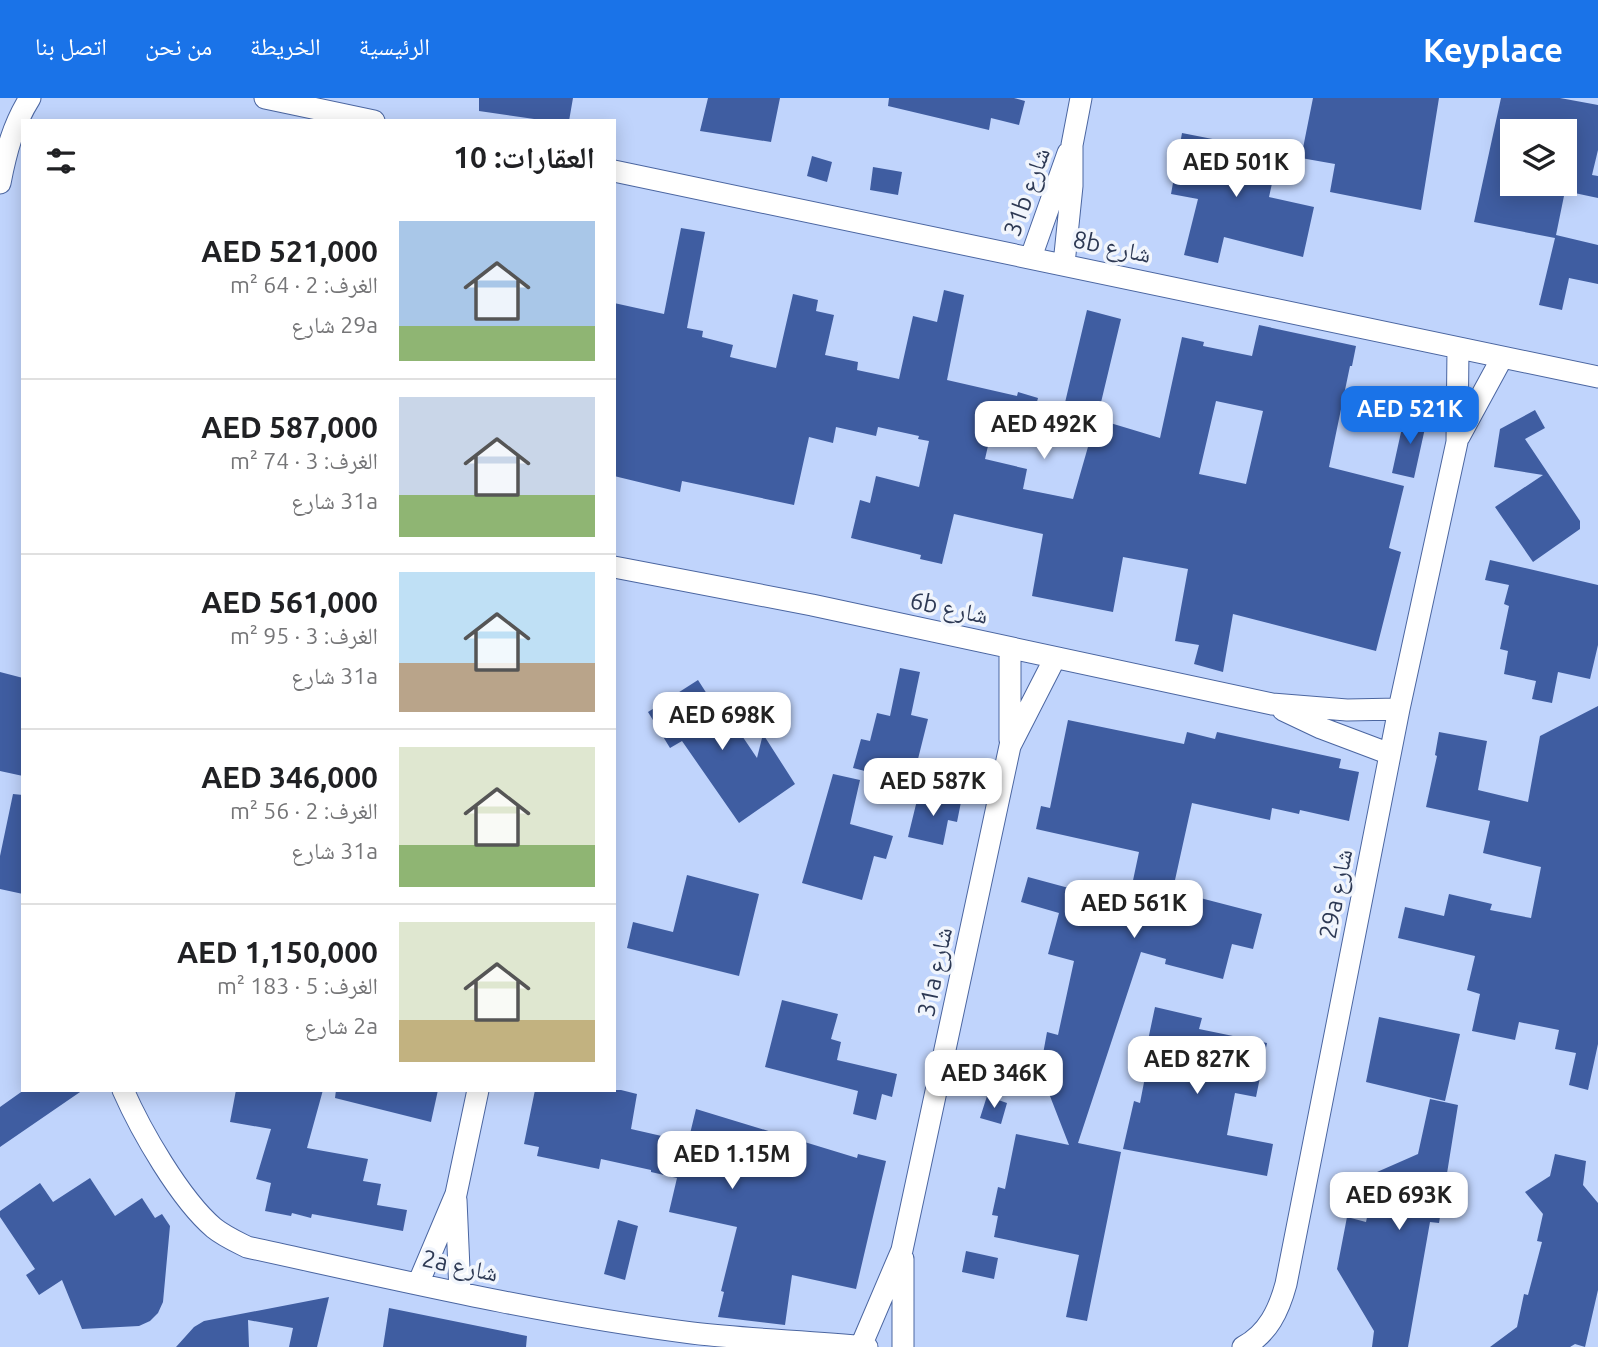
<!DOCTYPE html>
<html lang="ar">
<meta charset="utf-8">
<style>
body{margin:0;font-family:Ubuntu,"Noto Naskh Arabic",sans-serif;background:#f6f6f6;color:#202124;direction:rtl;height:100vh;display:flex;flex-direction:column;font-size:26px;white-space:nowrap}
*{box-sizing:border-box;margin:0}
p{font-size:23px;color:#757577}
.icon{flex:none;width:38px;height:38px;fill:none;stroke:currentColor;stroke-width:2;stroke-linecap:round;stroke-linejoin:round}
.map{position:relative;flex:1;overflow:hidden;direction:ltr}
.sheet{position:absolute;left:21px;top:21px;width:595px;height:973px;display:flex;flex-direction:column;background:#fff;border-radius:0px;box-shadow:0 4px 18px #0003;direction:rtl}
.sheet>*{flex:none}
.fabs{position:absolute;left:1500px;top:21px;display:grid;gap:14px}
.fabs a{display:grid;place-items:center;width:77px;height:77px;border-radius:0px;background:#fff;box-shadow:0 4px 18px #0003;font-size:35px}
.price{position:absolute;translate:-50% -60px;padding:0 16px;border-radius:14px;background:#fff;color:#222;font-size:23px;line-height:46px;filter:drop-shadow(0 2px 4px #0008)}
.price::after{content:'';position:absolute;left:50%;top:42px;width:21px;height:16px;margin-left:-10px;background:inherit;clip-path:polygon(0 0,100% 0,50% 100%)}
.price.selected{background:#1a73e8;color:#fff}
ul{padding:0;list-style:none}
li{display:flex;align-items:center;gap:21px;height:175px;padding:0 21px}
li+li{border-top:2px solid #e0e0e0}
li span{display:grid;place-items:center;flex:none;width:196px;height:140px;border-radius:0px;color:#555}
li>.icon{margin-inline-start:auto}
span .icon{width:84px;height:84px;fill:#fffc;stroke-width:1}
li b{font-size:30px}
h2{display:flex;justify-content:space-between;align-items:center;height:84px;padding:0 21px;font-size:30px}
header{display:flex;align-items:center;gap:42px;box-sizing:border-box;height:98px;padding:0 35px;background:#1a73e8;color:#fff}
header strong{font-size:33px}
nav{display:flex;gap:38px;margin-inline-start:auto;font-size:24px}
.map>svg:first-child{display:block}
.building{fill:#3f5da1;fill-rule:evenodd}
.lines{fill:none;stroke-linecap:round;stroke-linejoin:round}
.minor-casing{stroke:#4b66a1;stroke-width:23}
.minor{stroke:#fff;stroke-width:21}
.labels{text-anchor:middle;stroke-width:7;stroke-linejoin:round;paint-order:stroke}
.street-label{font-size:24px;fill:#2d3954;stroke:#f1f5fc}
</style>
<header>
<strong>Keyplace</strong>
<nav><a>الرئيسية</a><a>الخريطة</a><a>من نحن</a><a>اتصل بنا</a></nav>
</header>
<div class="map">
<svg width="1598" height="1249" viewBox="0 0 1598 1249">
<rect width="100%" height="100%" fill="#c0d4fc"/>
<!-- building -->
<path class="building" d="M479 0H573L569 23H548L479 13Z
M708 0H780L771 44 700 33Z
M889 0H1014L1025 3 1019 27 991 20 989 32 888 8Z
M1313 0H1439L1421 112 1330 94 1335 66 1301 60Z
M1501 0H1560L1598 7V52L1592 77 1598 78V100L1565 93 1556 137 1598 147V186L1569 180 1562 212 1539 207 1555 140 1474 124ZM1512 33H1564V86H1512Z
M1182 35 1279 54 1269 99 1314 109 1303 159 1224 139 1218 165 1184 157 1198 101 1171 96Z
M812 58 832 64 827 84 807 78Z
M873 69 902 74 898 97 870 92Z
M681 130 705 134 687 230 703 233 702 239 733 247 730 259 776 270 793 196 818 202 816 213 834 217 825 257 858 264 857 272 899 281 913 218 937 224 944 192 964 197 947 282 1017 298 1018 294 1038 300 1031 327 995 317 985 361 1027 371 1023 391 1073 401 1096 321 1063 313 1087 212 1121 221 1097 321 1160 340 1182 239 1204 244 1203 248 1252 258 1259 227 1356 248 1352 268H1350L1329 369 1404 388 1389 450 1401 454 1376 553 1233 516 1223 574 1194 566 1199 547 1175 543 1188 471 1123 459 1113 514 1032 498 1043 436 954 416 942 466 920 461 921 457 851 440 860 402 870 405 876 378 919 389 929 343 918 341 919 338 878 329 876 338 836 329 833 345 809 339 794 407 682 383 680 394 614 378V205L664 216ZM1216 303 1263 313 1246 386 1199 376Z
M1535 312 1545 330 1525 341 1580 423V431L1533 464 1495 409 1543 377 1494 369 1500 331Z
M1405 316 1427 321 1414 380 1392 375Z
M1490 462 1598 487V547L1590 581 1558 574 1552 605 1532 601 1536 583 1504 576 1508 553 1500 551 1509 508 1504 506 1509 487 1485 482Z
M900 570 920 574 911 617 928 621 912 685 853 670 861 641 870 643 877 615 890 618Z
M0 574 23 580V678L0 673Z
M698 582 725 624 730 620 757 660 763 636 795 686 739 725 682 643 670 650 648 614Z
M1598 608V946L1588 992 1569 987 1576 955 1555 951 1559 932 1519 924 1515 942 1472 933 1480 896 1467 892 1475 858 1398 840 1405 809 1444 818 1449 796 1492 806 1490 812 1531 820 1541 769 1483 755 1490 723 1426 709 1437 658 1435 657 1439 634 1487 643 1478 692 1528 704 1540 638Z
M1068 622 1184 646 1187 634 1215 641 1217 634 1341 661 1339 670 1359 674 1349 723 1300 712 1299 716 1272 710 1270 722 1192 705 1175 782 1184 784 1181 795 1262 816 1253 851 1232 846 1223 881 1165 866 1166 861 1141 854 1078 1045 1121 1054 1087 1223 1066 1219 1079 1157 994 1139 998 1118 992 1117 998 1089 1005 1091 1016 1036 1069 1047 1048 993 1037 989 1047 934 1058 937 1074 863 1048 856 1059 815 1021 804 1028 779 1128 806 1139 754 1036 731 1041 708 1050 710Z
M833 676 860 682 850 726 893 738 886 761 874 758 862 802 802 785Z
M919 694 961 704 957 724 948 722 943 747 908 739Z
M13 696 23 697V796L0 791V758Z
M687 777 759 796 739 878 627 850 633 824 673 834Z
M782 902 838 916 831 941 841 944 837 962 897 976 892 999 882 996 876 1022 853 1016 858 993 765 969Z
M1155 909 1202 920 1199 931 1267 945 1256 999 1235 995 1227 1037 1273 1046 1267 1078 1123 1051 1134 1003 1140 1005 1151 948 1147 947Z
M1379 919 1460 936 1445 1003 1366 984Z
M24 992H83L0 1049V1009Z
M236 992H323L307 1050 368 1061 363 1083 381 1086 377 1107 407 1112 403 1133 312 1116 311 1120 292 1115 291 1118 265 1113 271 1085 256 1081 271 1031 230 1024Z
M336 992H438L431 1024 335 1000Z
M535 992H621L637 996 631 1031 688 1044 696 1011 857 1060 858 1056 886 1063 856 1191 792 1177 785 1227 718 1219 724 1194 721 1193 737 1129 669 1114 677 1080 651 1074V1072L601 1061 599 1071 537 1058 539 1049 524 1046Z
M987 998 1007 1005 1001 1026 980 1020Z
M1430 1001 1458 1007 1439 1125 1430 1124 1408 1249H1372L1374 1233 1337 1171 1347 1119 1366 1124 1377 1074 1418 1056Z
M1555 1056 1586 1063 1583 1087 1598 1105V1192L1585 1249 1575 1246 1570 1249H1490L1517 1229 1524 1196 1528 1197 1542 1144 1537 1143 1543 1116 1525 1094 1550 1078Z
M90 1080 115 1118 142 1100 155 1120 162 1116 170 1128 163 1204 158 1215 150 1223 139 1228 82 1231 62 1182 39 1197 26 1177 35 1171 0 1119V1113L40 1085 53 1104Z
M618 1122 638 1128 625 1182 604 1176Z
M966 1153 998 1160 994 1181 962 1174Z
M329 1199 317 1249H289L293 1230 248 1222 249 1249H176L194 1229 204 1223Z
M389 1210 527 1238 526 1249H383Z"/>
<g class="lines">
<defs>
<path id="minor" d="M265 0 374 23
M614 73 1598 279
M0 85C6 54 13 27 30 0
M1031 159 1068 55
M1064 166 1072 88V47L1081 0
M1459 339 1502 260
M614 469 812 507 1272 606 1347 612 1399 611
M1010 551V642
M1283 612 1321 630 1390 656
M123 992C141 1033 180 1101 214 1130 224 1138 235 1143 247 1149 394 1181 542 1216 692 1235 750 1242 809 1243 867 1249
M456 1102 460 1194
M903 1161V1249
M418 1186 456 1096 478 992
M861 1248 902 1152 1010 648 1055 560
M1243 1249C1268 1236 1279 1212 1286 1186L1399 611 1457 344 1458 250"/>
</defs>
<!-- minor casing -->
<use href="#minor" class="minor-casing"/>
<!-- minor -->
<use href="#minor" class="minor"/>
</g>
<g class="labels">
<!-- street labels -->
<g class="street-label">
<text transform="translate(1027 94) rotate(-70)" y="8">31b شارع</text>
<text transform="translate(1112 149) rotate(12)" y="8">8b شارع</text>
<text transform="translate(949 510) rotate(12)" y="8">6b شارع</text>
<text transform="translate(1336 796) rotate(-79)" y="8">29a شارع</text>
<text transform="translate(935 874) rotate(-78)" y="8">31a شارع</text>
<text transform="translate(460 1168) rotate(12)" y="8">2a شارع</text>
</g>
</g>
</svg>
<div class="fabs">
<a><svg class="icon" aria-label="layers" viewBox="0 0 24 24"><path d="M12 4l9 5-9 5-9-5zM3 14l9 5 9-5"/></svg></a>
</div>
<b class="price" style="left:1236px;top:101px">AED 501K</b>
<b class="price selected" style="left:1410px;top:348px">AED 521K</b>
<b class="price" style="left:1044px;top:363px">AED 492K</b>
<b class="price" style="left:722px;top:654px">AED 698K</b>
<b class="price" style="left:933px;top:720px">AED 587K</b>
<b class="price" style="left:1134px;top:842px">AED 561K</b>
<b class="price" style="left:1197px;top:998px">AED 827K</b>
<b class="price" style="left:994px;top:1012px">AED 346K</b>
<b class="price" style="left:732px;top:1093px">AED 1.15M</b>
<b class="price" style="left:1399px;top:1134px">AED 693K</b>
<section class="sheet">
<h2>العقارات: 10<svg class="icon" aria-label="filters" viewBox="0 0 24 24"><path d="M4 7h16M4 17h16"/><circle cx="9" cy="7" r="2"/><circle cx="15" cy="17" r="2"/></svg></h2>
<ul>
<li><span style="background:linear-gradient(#a9c7e8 75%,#8fb573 0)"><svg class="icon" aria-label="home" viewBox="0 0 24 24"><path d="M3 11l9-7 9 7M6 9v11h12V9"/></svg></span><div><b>AED 521,000</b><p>الغرف: 2 · 64 m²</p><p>29a شارع</p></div></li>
<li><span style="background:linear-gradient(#c9d6e8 70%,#8fb573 0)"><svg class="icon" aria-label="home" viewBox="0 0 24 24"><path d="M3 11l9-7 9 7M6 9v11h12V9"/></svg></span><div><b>AED 587,000</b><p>الغرف: 3 · 74 m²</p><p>31a شارع</p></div></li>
<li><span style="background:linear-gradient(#bfe0f5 65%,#b9a48a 0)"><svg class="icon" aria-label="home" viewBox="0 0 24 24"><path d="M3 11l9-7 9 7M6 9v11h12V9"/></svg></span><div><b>AED 561,000</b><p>الغرف: 3 · 95 m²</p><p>31a شارع</p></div></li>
<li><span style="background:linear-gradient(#dfe7d0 70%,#8fb573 0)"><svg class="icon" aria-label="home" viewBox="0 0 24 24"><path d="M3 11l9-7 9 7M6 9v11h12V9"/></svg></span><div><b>AED 346,000</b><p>الغرف: 2 · 56 m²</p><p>31a شارع</p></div></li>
<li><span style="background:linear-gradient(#dfe7d0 70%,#c2b280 0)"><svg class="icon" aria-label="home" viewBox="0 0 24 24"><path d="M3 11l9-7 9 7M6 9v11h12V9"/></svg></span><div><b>AED 1,150,000</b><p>الغرف: 5 · 183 m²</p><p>2a شارع</p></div></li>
</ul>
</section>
</div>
